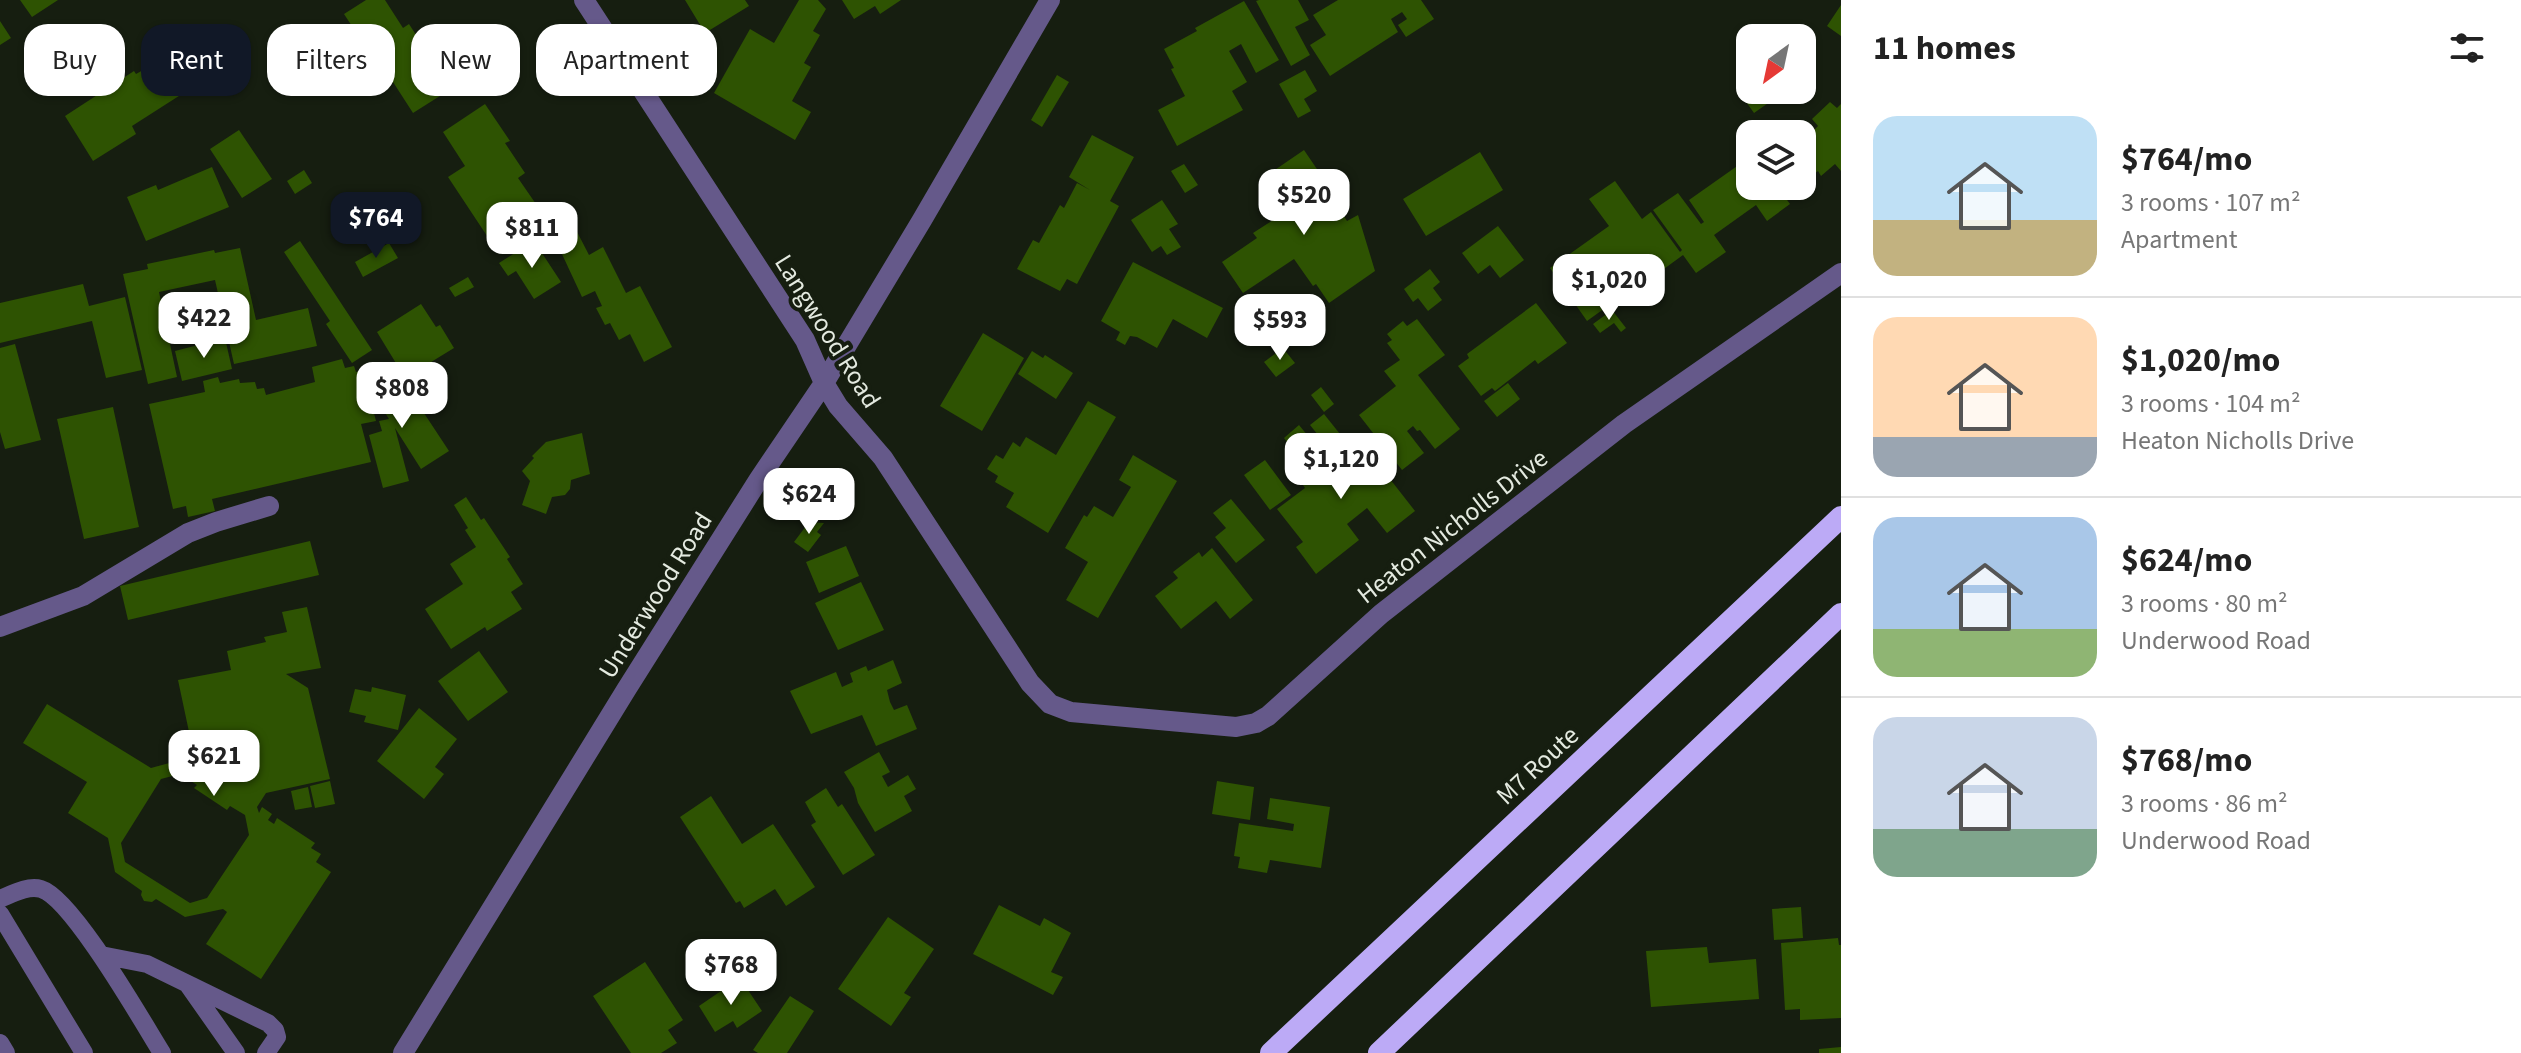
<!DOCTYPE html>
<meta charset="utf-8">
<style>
body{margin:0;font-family:"Source Sans 3",sans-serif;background:#f2f2f2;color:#222;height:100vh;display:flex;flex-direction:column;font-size:30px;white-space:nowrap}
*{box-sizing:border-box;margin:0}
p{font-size:26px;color:#767676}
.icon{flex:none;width:44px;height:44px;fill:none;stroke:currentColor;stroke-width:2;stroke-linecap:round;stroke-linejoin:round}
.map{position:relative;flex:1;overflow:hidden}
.drawer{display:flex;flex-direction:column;background:#fff;width:680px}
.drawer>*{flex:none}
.banner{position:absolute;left:24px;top:24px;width:760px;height:72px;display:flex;gap:16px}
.needle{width:52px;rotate:213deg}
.fabs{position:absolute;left:1736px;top:24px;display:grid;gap:16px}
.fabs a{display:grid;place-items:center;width:80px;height:80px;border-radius:16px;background:#fff;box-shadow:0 2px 6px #0004;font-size:40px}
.price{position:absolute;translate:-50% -68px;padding:0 18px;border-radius:16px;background:#fff;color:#222;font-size:26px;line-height:52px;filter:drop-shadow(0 2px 4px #0008)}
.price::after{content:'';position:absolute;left:50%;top:48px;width:24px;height:18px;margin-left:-12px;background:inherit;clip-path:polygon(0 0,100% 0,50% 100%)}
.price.current{background:#111827;color:#fff}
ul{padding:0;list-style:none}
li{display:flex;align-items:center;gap:24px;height:200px;padding:0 32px}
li+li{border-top:2px solid #e0e0e0}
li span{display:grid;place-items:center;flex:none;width:224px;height:160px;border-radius:24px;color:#555}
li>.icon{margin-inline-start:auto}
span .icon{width:96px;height:96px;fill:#fffc;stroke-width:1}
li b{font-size:34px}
h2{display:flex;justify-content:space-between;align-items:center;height:96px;padding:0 32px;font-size:34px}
.pill{padding:0 28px;border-radius:24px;background:#fff;box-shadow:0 2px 6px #0004;font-size:28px;line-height:72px}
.pill.current{background:#111827;color:#fff}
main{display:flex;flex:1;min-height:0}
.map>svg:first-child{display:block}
.building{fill:#2e5302;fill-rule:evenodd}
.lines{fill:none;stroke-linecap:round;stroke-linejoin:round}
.service{stroke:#65598a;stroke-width:18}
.minor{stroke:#65598a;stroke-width:20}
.trunk{stroke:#bcaaf6;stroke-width:22}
.labels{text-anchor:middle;stroke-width:8;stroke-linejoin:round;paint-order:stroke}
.street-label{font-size:26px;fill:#e4eae0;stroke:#161e10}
</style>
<main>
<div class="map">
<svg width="1841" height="1053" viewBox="0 0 1841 1053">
<rect width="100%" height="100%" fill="#161e10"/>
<!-- building -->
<path class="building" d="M20 0H58L32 17Z
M366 0H385L403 28 409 24 451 89 413 113 393 82 383 88 381 84 367 92 353 70 376 55 367 40 363 43 344 14Z
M685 0H745L749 6 705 33Z
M799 0H818L826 9 813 31 820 35 804 63 811 67 792 101 811 112 795 140 714 93 750 29 774 43Z
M842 0H901L880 14 875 6 854 19Z
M1259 0H1298L1309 20 1295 27 1310 55 1291 66 1256 1Z
M1338 0H1421L1434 19 1406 37 1398 25 1407 19 1402 12 1391 19 1398 32 1330 76 1310 45 1326 35 1313 15Z
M1244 1 1279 60 1256 73 1241 44 1229 51 1247 82 1232 91 1243 110 1177 146 1158 110 1185 96 1171 69 1174 68 1164 49 1197 31 1195 28Z
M1841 5V36L1827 26Z
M0 21 11 38 0 45Z
M161 60 182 94 132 126 136 134 93 161 65 116 134 71 136 74Z
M1305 70 1317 91 1304 99 1311 111 1298 118 1279 84Z
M1057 75 1069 82 1042 127 1031 120Z
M1756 90H1767L1774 99 1754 113 1744 99Z
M1830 102 1837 108 1841 104V171L1835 164 1821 176 1818 171 1802 183V135L1808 143 1812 140 1808 136 1818 126 1812 119Z
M485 104 510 141 505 143 525 173 518 178 538 207 534 210 539 218 495 248 448 177 465 166 443 132Z
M239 130 272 179 242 198 210 149Z
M1092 135 1134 157 1110 201 1119 206 1077 284 1067 279 1060 291 1017 269 1033 240 1039 243 1060 205 1064 208 1077 183 1090 190 1069 177Z
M1304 150 1321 175 1306 186 1318 204 1331 196 1347 221 1358 215 1375 271 1329 303 1316 284 1313 286 1294 259 1243 293 1222 262 1257 238 1253 233 1273 220 1277 207 1267 192 1270 189 1263 178Z
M1480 152 1503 190 1426 236 1403 199Z
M1750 157V186H1777L1790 204 1767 221 1756 205 1714 235 1726 252 1696 273 1683 255 1653 277 1647 269 1645 271 1646 274 1617 295 1619 298 1587 321 1550 268 1609 226 1589 199 1615 181 1642 219 1651 212 1680 252 1682 250 1653 210 1678 193 1701 224 1704 222 1689 200Z
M1184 164 1198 185 1185 193 1171 171Z
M212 167 229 207 146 241 127 197 156 185 158 190Z
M304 170 312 183 295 194 287 181Z
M1162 200 1178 224 1169 229 1181 247 1167 255 1161 246 1152 252 1131 220Z
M574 226 589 255 603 247 626 293 640 286 672 347 644 362 630 334 619 340 610 323 605 325 596 308 602 306 595 291 582 297 554 237Z
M1498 226 1524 260 1500 278 1490 265 1478 274 1462 253Z
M300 241 372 350 352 363 326 324 330 321 284 252Z
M534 241 561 282 534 299 516 271 508 276 499 263Z
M389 243 398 258 363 277 355 262Z
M240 248 256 320 308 308 317 346 234 364 215 280 159 292 177 377 148 384 123 274 148 269 147 264 214 250 215 253Z
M1133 262 1223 308 1207 338 1173 319 1157 348 1137 337 1130 336 1125 345 1116 340 1120 332 1101 321Z
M1430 269 1440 282 1433 288 1442 300 1428 311 1418 298 1413 302 1404 289Z
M468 277 474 287 455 297 449 288Z
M83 284 89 306 125 297 142 370 106 378 92 321 0 343V303Z
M1536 303 1567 343 1538 364 1535 360 1495 391 1492 388 1481 396 1458 366 1469 358 1467 354Z
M421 304 436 327 440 325 454 348 405 378 377 332Z
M1612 310 1626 328 1621 332 1614 323 1600 333 1593 324Z
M1417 319 1445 355 1418 375 1460 429 1435 449 1420 430 1417 431 1413 426 1407 431 1424 453 1402 470 1359 415 1396 386 1384 371 1400 360 1387 343 1392 340 1387 334 1403 321 1407 326Z
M983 333 1024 358 982 431 940 406Z
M225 338 232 369 182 381 175 351Z
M15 344 41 440 5 449 0 432V348Z
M1283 348 1295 363 1276 377 1264 362Z
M1032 351 1043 358 1045 355 1073 373 1056 399 1018 374Z
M342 359 345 368 354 366 356 372 363 370 376 421 361 424 371 462 212 499 215 511 188 517 186 506 173 509 149 404 205 392 203 381 218 377 220 383 239 379 240 383 255 382 257 389 264 388 266 395 315 382 312 367Z
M391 363 449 451 421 469 395 428 409 481 383 488 369 435 382 431 379 421 389 419 379 403 383 400 368 378Z
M1508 383 1520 399 1497 417 1484 401Z
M1321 387 1334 404 1324 412 1311 395Z
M1088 401 1116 417 1048 533 1006 507 1014 493 995 482 998 476 987 469 996 455 1003 459 1013 442 1020 447 1026 437 1056 455Z
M113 407 139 527 84 539 57 419Z
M1324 414 1356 454 1365 447 1415 511 1387 533 1367 508 1347 524 1359 540 1316 574 1296 547 1303 542 1277 509 1305 488 1301 482 1321 467 1325 472 1335 465 1338 469 1342 465 1310 425Z
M1299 425 1317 447 1301 460 1284 438Z
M582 433 590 474 571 480 570 489 565 495 552 497 546 514 522 505 530 481 522 471 534 458 532 456 546 442Z
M1133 455 1177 481 1098 618 1066 600 1088 562 1065 548 1084 515 1087 517 1094 506 1113 517 1131 487 1119 480Z
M1265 460 1291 495 1270 510 1244 475Z
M466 497 481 520 484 518 510 557 507 559 523 584 511 592 522 609 487 631 485 627 451 649 425 609 463 584 450 564 476 547 465 530 468 528 454 505Z
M1231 499 1265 540 1236 563 1215 537 1226 528 1213 513Z
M809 522 824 523 817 532 821 535 808 552 794 542Z
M310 541 319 575 128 620 120 586Z
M846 546 859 576 819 593 806 562Z
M1212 548 1253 600 1230 619 1216 601 1181 629 1155 596 1178 578 1173 572 1199 552 1202 557Z
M861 582 884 630 838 650 815 603Z
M307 607 321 668 286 674 308 688 330 779 266 793 257 807 259 813 262 807 272 814 268 820 274 824 277 818 315 843 311 848 321 854 316 862 331 872 261 979 206 944 227 912 223 909 185 917 156 899 152 902 144 901 141 895 142 891 115 872 108 838 68 813 87 782 23 743 47 704 151 768 184 759 192 746 178 680 231 670 227 651 266 642 264 637 287 632 282 612ZM180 774 197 785 194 788 227 810 230 806 245 815 249 835 207 898 190 903 125 862 121 843 161 779Z
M479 651 508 692 468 721 438 681Z
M893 660 902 683 887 690 890 702 894 710 907 705 917 729 876 746 862 715 811 734 790 691 836 672 842 687 853 682 850 673 866 666 868 671Z
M372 687 406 695 398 730 364 722 366 716 349 712 355 689 371 692Z
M419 708 457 739 435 767 444 774 424 799 377 761Z
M879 752 890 772 882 776 888 787 908 775 916 789 904 796 912 811 875 832 858 803 854 788 844 772Z
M330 781 335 804 315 808 310 786Z
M1217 781 1254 787 1250 820 1212 814Z
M308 787 312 807 295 810 291 791Z
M826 788 838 807 842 804 875 855 843 875 811 825 816 822 805 802Z
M711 796 742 844 773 824 815 887 786 906 775 889 744 908 740 901 736 903 680 817Z
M1270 798 1330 807 1321 868 1270 860 1267 873 1238 868 1240 857 1234 856 1239 823 1293 831 1294 824 1267 819Z
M999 905 1040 926 1044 918 1071 933 1051 972 1063 977 1053 995 973 954Z
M1801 907 1803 938 1774 940 1772 909Z
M888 917 934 949 904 993 911 997 891 1026 838 989Z
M1838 938 1839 945H1841V1018L1800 1020V1009L1785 1010 1781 943Z
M1707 947 1709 963 1756 959 1759 999 1651 1007 1646 951Z
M645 962 683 1020 668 1030 677 1043 661 1053H631L593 996Z
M740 978 762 1011 737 1028 733 1021 715 1032 699 1006Z
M790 996 814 1011 787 1053H758L753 1050Z
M1841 1047V1053H1819V1049Z"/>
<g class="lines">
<!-- service -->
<path class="service" d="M0 899C12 894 28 885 41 889 72 898 142 1021 162 1053
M0 914 84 1053
M101 955 147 964 268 1023 275 1030 277 1037 266 1053
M189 986 236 1053
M0 1043 6 1053"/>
<!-- minor -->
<path class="minor" d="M584 0 805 340 824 383 838 406 883 458 1030 683 1050 704 1071 712 1236 727 1256 723 1268 716 1381 614 1624 424 1841 273
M0 627 83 596 188 533 216 522 269 506
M403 1053 626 690 759 479 824 383 922 220 1050 0"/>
<!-- trunk -->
<path class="trunk" d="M1271 1053 1841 517
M1379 1053 1841 614"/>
</g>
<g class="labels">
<!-- street labels -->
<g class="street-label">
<text transform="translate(828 331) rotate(58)" y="9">Langwood Road</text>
<text transform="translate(1452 526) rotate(-38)" y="9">Heaton Nicholls Drive</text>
<text transform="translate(655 595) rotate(-58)" y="9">Underwood Road</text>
<text transform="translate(1537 765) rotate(-43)" y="9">M7 Route</text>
</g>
</g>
</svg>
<div class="fabs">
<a><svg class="needle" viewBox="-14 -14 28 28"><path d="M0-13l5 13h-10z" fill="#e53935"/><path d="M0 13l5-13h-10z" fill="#767676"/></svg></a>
<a><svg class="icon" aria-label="layers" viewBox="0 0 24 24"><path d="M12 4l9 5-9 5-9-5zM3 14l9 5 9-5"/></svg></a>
</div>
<b class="price" style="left:1304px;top:237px">$520</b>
<b class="price current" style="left:376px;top:260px">$764</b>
<b class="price" style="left:532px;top:270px">$811</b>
<b class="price" style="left:1609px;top:322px">$1,020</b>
<b class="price" style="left:204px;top:360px">$422</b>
<b class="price" style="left:1280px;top:362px">$593</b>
<b class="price" style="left:402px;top:430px">$808</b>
<b class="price" style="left:1341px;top:501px">$1,120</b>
<b class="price" style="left:809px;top:536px">$624</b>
<b class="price" style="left:214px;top:798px">$621</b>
<b class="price" style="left:731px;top:1007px">$768</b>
<div class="banner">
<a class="pill">Buy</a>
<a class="pill current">Rent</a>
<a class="pill">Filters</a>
<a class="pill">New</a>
<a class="pill">Apartment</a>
</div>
</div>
<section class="drawer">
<h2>11 homes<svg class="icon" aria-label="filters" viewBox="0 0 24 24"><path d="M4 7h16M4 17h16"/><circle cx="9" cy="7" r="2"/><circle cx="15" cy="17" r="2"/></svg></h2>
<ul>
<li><span style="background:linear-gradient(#bfe0f5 65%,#c2b280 0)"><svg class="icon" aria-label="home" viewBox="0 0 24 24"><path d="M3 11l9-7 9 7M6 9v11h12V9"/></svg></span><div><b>$764/mo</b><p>3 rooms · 107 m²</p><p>Apartment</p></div></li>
<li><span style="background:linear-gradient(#ffd9b3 75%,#9aa5b1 0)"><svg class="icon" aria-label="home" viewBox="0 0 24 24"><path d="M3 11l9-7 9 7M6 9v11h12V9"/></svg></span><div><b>$1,020/mo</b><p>3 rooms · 104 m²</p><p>Heaton Nicholls Drive</p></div></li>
<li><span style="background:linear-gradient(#a9c7e8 70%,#8fb573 0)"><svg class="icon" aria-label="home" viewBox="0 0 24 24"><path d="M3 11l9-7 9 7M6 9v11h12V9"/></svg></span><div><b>$624/mo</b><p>3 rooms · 80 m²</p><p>Underwood Road</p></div></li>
<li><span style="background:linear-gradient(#c9d6e8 70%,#7fa58c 0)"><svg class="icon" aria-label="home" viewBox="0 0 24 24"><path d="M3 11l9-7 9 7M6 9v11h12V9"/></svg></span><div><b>$768/mo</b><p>3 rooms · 86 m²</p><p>Underwood Road</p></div></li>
</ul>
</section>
</main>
